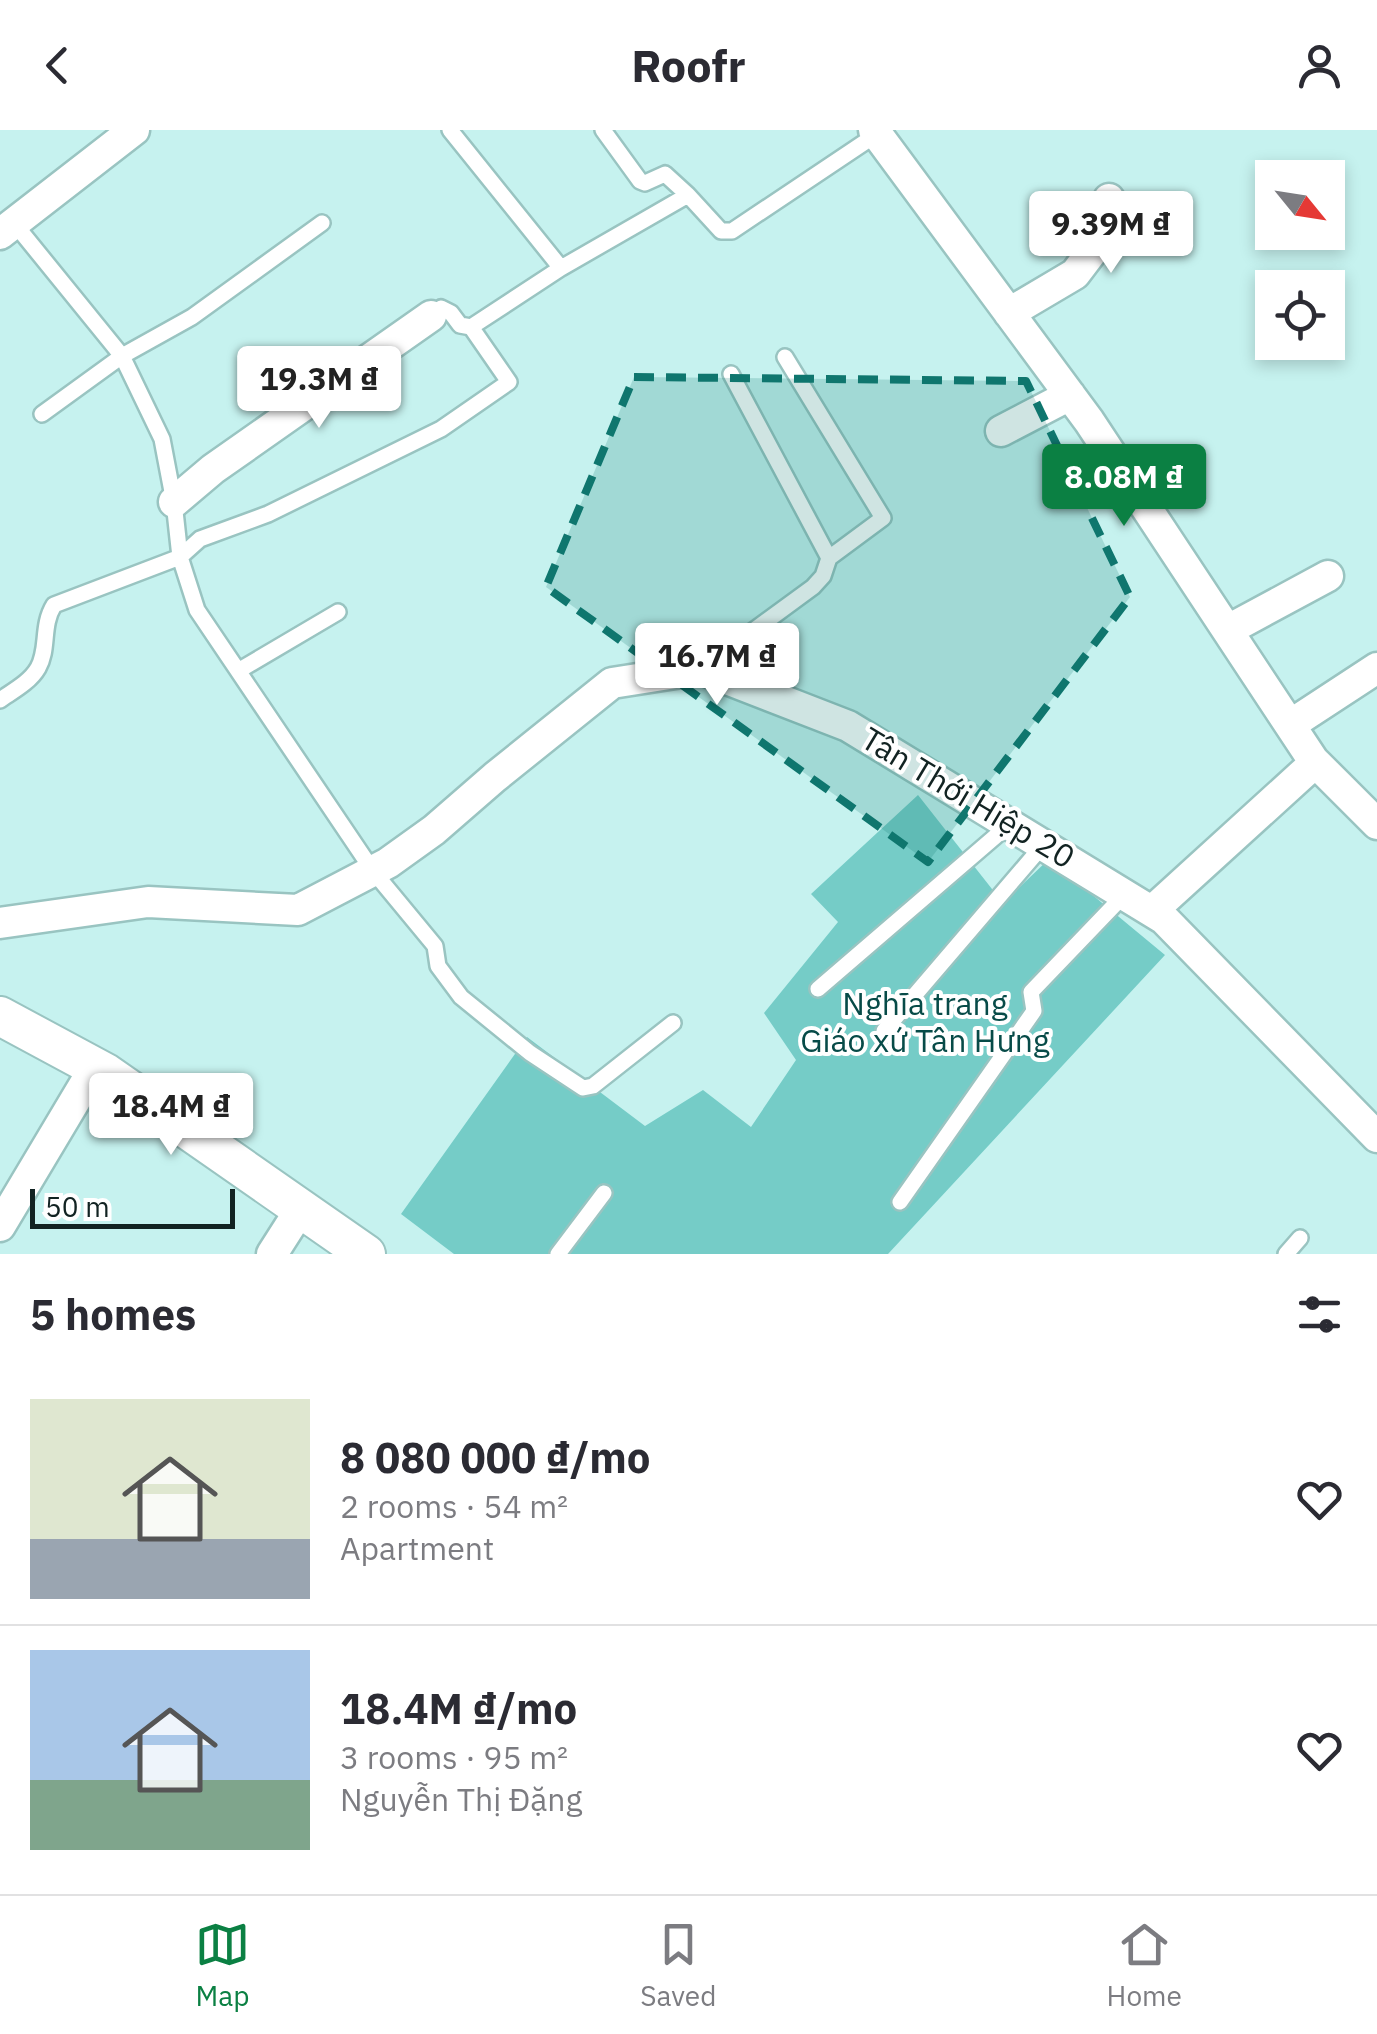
<!DOCTYPE html>
<meta charset="utf-8">
<style>
body{margin:0;font-family:"IBM Plex Sans",sans-serif;background:#f2f2f3;color:#2b2b33;height:100vh;display:flex;flex-direction:column;font-size:38px;white-space:nowrap}
*{box-sizing:border-box;margin:0}
p{font-size:32px;color:#7c7c81}
.icon{flex:none;width:55px;height:55px;fill:none;stroke:currentColor;stroke-width:2;stroke-linecap:round;stroke-linejoin:round}
.map{position:relative;height:1124px;overflow:hidden}
.side{display:flex;flex-direction:column;background:#fff;flex:1}
.side>*{flex:none}
.needle{width:65px;rotate:120deg}
.controls{position:absolute;left:1255px;top:30px;display:grid;gap:20px}
.controls a{display:grid;place-items:center;width:90px;height:90px;border-radius:0px;background:#fff;box-shadow:0 5px 15px #0003;font-size:50px}
.scale{position:absolute;left:30px;bottom:25px;width:205px;box-sizing:border-box;padding-left:10px;border:5px solid #122322;border-top:0;font-size:28px;line-height:35px;white-space:nowrap;color:#122322;-webkit-text-stroke:8px #fff;paint-order:stroke}
.price{position:absolute;translate:-50% -85px;padding:0 22px;border-radius:10px;background:#fff;color:#222;font-size:32px;line-height:65px;filter:drop-shadow(0 2px 5px #0008)}
.price::after{content:'';position:absolute;left:50%;top:60px;width:30px;height:22px;margin-left:-15px;background:inherit;clip-path:polygon(0 0,100% 0,50% 100%)}
.price.on{background:#0b8043;color:#fff}
ul{padding:0;list-style:none}
li{display:flex;align-items:center;gap:30px;height:250px;padding:0 30px}
li+li{border-top:2px solid #e1e1e2}
li span{display:grid;place-items:center;flex:none;width:280px;height:200px;border-radius:0px;color:#555}
li>.icon{margin-inline-start:auto}
span .icon{width:120px;height:120px;fill:#fffc;stroke-width:1}
li b{font-size:42px}
h2{display:flex;justify-content:space-between;align-items:center;height:120px;padding:0 30px;font-size:42px}
header{display:flex;justify-content:space-between;align-items:center;height:130px;padding:0 30px;background:#fff;font-size:45px;font-weight:700}
.dock{display:flex;justify-content:space-around;align-items:center;height:140px;border-top:2px solid #e1e1e2;background:#fff;font-size:28px;color:#7c7c81}
.dock a{display:grid;justify-items:center;gap:5px}
.dock .on{color:#0b8043}
.map>svg:first-child{display:block}
.green{fill:#75ccc7}
.lines{fill:none;stroke-linecap:round;stroke-linejoin:round}
.service-casing{stroke:#99c4c1;stroke-width:20}
.minor-casing{stroke:#99c4c1;stroke-width:35}
.tertiary-casing{stroke:#99c4c1;stroke-width:42}
.service{stroke:#fff;stroke-width:15}
.minor{stroke:#fff;stroke-width:30}
.tertiary{stroke:#fff;stroke-width:38}
.marked{fill:#0f766e;fill-opacity:0.2;stroke:#0f766e;stroke-width:8;stroke-dasharray:20 12;stroke-linejoin:round}
.labels{text-anchor:middle;stroke-width:8;stroke-linejoin:round;paint-order:stroke}
.street-label{font-size:32px;fill:#122322;stroke:#fff}
.park-label{font-size:32px;fill:#074b48;stroke:#fff}
</style>
<header><svg class="icon" aria-label="back" viewBox="0 0 24 24"><path d="M15 5l-7 7 7 7"/></svg>Roofr<svg class="icon" aria-label="person" viewBox="0 0 24 24"><circle cx="12" cy="8" r="4"/><path d="M4 21q1-7 8-7t8 7"/></svg></header>
<div class="map">
<svg width="1377" height="1124" viewBox="0 0 1377 1124">
<rect width="100%" height="100%" fill="#c6f2ef"/>
<!-- green -->
<path class="green" d="M918 665 1003 773 1049 729 1165 825 888 1124H454L401 1084 527 907 645 996 703 960 751 997 796 930 764 883 838 792 811 764Z"/>
<g class="lines">
<defs>
<path id="service" d="M450 0 561 138
M603 0 640 51 645 53 665 44 688 65
M14 93 122 226 162 309 174 372 180 427 197 480 373 741 435 816 438 836 461 867 530 923 583 958 593 956 673 893
M431 186 441 178 451 183 460 195 471 197 561 138 688 65 721 101H732L877 4
M731 244 829 428
M42 284 122 226 192 187 322 93
M701 539 813 457 823 446 829 428 883 388 785 227
M238 541 338 482
M0 570C13 561 30 552 38 538 49 519 41 496 54 475L180 427 200 409 268 384 441 299 509 252 471 197
M818 859 1011 693
M884 901 1044 714
M900 1072 1034 881 1031 862 1125 764
M558 1124 604 1063
M1286 1124 1300 1108"/>
<path id="minor" d="M874 0 1089 291 1313 630 1307 640 1152 781
M0 104 134 0
M1009 183 1075 144 1119 86 1109 69
M1001 301 1070 265
M174 372 213 339 431 186
M1228 500 1328 446
M1290 595 1377 538
M1313 630 1377 694
M0 793 148 772 298 780 388 733 434 700 495 647 612 553 701 539 848 596 1164 789 1377 1007
M0 1096 95 937
M272 1124 302 1077"/>
<path id="tertiary" d="M0 886 106 943 366 1124"/>
</defs>
<!-- service casing -->
<use href="#service" class="service-casing"/>
<!-- minor casing -->
<use href="#minor" class="minor-casing"/>
<!-- tertiary casing -->
<use href="#tertiary" class="tertiary-casing"/>
<!-- service -->
<use href="#service" class="service"/>
<!-- minor -->
<use href="#minor" class="minor"/>
<!-- tertiary -->
<use href="#tertiary" class="tertiary"/>
</g>
<!-- marked area -->
<path class="marked" d="M634 247 1026 251 1130 467 928 732 546 457Z"/>
<g class="labels">
<!-- street labels -->
<g class="street-label">
<text transform="translate(968 668) rotate(31)" y="11">Tân Thới Hiệp 20</text>
</g>
<!-- park labels -->
<g class="park-label">
<text x="925" y="885">Nghĩa trang<tspan x="925" dy="37">Giáo xứ Tân Hưng</tspan></text>
</g>
</g>
</svg>
<div class="controls">
<a><svg class="needle" viewBox="-14 -14 28 28"><path d="M0-13l5 13h-10z" fill="#e53935"/><path d="M0 13l5-13h-10z" fill="#7c7c81"/></svg></a>
<a><svg class="icon" aria-label="locate" viewBox="0 0 24 24"><circle cx="12" cy="12" r="6"/><path d="M12 2v4M12 18v4M2 12h4M18 12h4"/></svg></a>
</div>
<div class="scale">50 m</div>
<b class="price" style="left:1111px;top:146px">9.39M ₫</b>
<b class="price" style="left:319px;top:301px">19.3M ₫</b>
<b class="price on" style="left:1124px;top:399px">8.08M ₫</b>
<b class="price" style="left:717px;top:578px">16.7M ₫</b>
<b class="price" style="left:171px;top:1028px">18.4M ₫</b>
</div>
<section class="side">
<h2>5 homes<svg class="icon" aria-label="filters" viewBox="0 0 24 24"><path d="M4 7h16M4 17h16"/><circle cx="9" cy="7" r="2"/><circle cx="15" cy="17" r="2"/></svg></h2>
<ul>
<li><span style="background:linear-gradient(#dfe7d0 70%,#9aa5b1 0)"><svg class="icon" aria-label="home" viewBox="0 0 24 24"><path d="M3 11l9-7 9 7M6 9v11h12V9"/></svg></span><div><b>8 080 000 ₫/mo</b><p>2 rooms · 54 m²</p><p>Apartment</p></div><svg class="icon" aria-label="heart" viewBox="0 0 24 24"><path d="M12 20l-8-8c-3-5 5-10 8-4 3-6 11-1 8 4z"/></svg></li>
<li><span style="background:linear-gradient(#a9c7e8 65%,#7fa58c 0)"><svg class="icon" aria-label="home" viewBox="0 0 24 24"><path d="M3 11l9-7 9 7M6 9v11h12V9"/></svg></span><div><b>18.4M ₫/mo</b><p>3 rooms · 95 m²</p><p>Nguyễn Thị Đặng</p></div><svg class="icon" aria-label="heart" viewBox="0 0 24 24"><path d="M12 20l-8-8c-3-5 5-10 8-4 3-6 11-1 8 4z"/></svg></li>
</ul>
</section>
<nav class="dock">
<a class="on"><svg class="icon" aria-label="map" viewBox="0 0 24 24"><path d="M3 6l6-2 6 2 6-2v14l-6 2-6-2-6 2zM9 4v14M15 6v14"/></svg>Map</a>
<a><svg class="icon" aria-label="saved" viewBox="0 0 24 24"><path d="M7 4h10v16l-5-4-5 4z"/></svg>Saved</a>
<a><svg class="icon" aria-label="home" viewBox="0 0 24 24"><path d="M3 11l9-7 9 7M6 9v11h12V9"/></svg>Home</a>
</nav>
